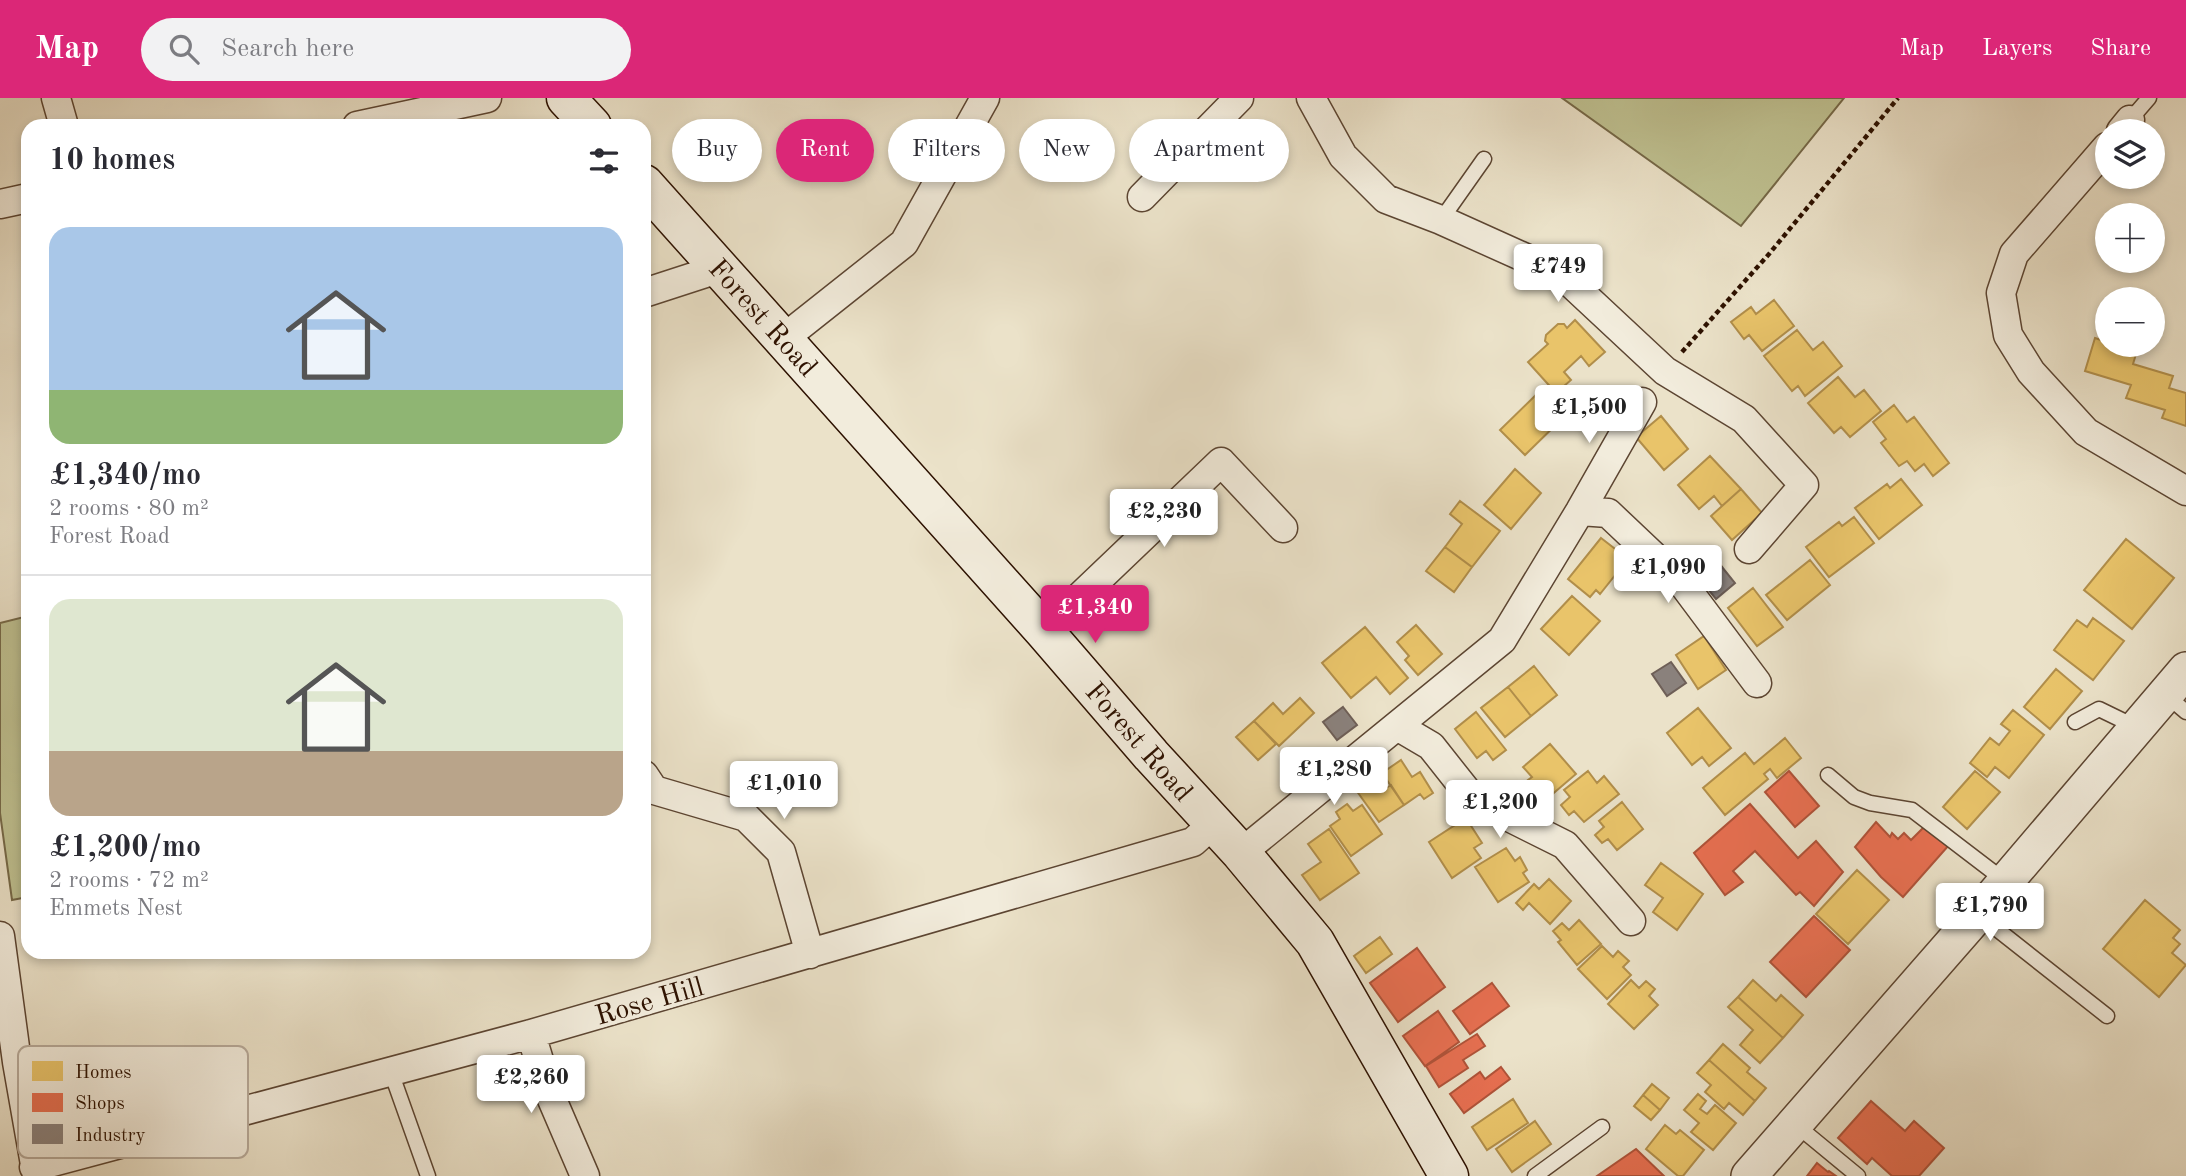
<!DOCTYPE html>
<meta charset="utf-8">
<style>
body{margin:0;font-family:"Old Standard TT",serif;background:#f2f2f3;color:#2b2b33;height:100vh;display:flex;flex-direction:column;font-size:26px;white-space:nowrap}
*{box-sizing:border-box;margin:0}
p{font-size:23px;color:#7c7c81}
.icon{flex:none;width:38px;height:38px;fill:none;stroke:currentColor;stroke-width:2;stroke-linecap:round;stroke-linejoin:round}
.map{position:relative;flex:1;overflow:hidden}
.side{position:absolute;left:21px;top:21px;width:630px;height:840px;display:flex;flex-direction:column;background:#fff;border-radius:21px;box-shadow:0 4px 10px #0003}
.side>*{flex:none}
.banner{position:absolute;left:672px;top:21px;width:665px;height:63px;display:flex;gap:14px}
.tools{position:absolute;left:2095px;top:21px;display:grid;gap:14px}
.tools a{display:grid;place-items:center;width:70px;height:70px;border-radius:50%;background:#fff;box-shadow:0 4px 10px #0003;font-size:35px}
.price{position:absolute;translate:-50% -60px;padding:0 16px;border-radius:7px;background:#fff;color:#222;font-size:23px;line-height:46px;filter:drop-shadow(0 2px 4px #0008)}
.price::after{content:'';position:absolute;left:50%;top:42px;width:21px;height:16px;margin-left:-10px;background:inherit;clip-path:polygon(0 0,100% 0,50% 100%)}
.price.active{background:#db2777;color:#fff}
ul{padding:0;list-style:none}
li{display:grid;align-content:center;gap:14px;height:371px;padding:0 28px}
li+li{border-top:2px solid #e1e1e2}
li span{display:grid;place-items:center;height:217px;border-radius:21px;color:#555}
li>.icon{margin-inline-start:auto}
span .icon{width:126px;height:126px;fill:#fffc;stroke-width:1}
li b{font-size:30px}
h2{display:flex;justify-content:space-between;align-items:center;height:84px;padding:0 28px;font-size:30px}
.tag{padding:0 24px;border-radius:32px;background:#fff;box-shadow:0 4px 10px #0003;font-size:24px;line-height:63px}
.tag.active{background:#db2777;color:#fff}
header{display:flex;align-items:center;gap:42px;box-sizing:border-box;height:98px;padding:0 35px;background:#db2777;color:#fff}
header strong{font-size:33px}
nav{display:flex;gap:38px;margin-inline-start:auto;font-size:24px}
.search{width:490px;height:63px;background:#f2f2f3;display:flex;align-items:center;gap:18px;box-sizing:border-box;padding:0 24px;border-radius:38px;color:#7c7c81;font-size:26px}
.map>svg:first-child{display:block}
.green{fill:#bfc191;stroke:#766948;stroke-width:2}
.homes{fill:#e9c46a;stroke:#b18e4a;stroke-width:2}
.shops{fill:#e76f51;stroke:#af5339;stroke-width:2}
.industry{fill:#8a817c;stroke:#6e5f57;stroke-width:2}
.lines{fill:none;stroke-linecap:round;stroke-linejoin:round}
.service-casing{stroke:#5c4532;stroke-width:17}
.minor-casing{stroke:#5c4532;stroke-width:31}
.tertiary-casing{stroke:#5c4532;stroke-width:38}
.secondary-casing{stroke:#2d1100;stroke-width:41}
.path{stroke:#2d1100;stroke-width:4.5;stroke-dasharray:5 3.5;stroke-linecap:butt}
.service{stroke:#f2ecdc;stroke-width:14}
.minor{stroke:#f2ecdc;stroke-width:28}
.tertiary{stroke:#f2ecdc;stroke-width:35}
.secondary{stroke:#f2ecdc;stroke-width:38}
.labels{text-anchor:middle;stroke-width:7;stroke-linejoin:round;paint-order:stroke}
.street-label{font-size:28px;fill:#2d1100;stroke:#f2ecdc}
.key{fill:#f2ecdc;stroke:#b7aa9a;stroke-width:2}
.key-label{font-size:19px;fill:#2d1100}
</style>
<header>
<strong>Map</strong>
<div class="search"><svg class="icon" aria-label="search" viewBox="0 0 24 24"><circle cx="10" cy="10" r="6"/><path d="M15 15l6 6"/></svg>Search here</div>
<nav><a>Map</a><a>Layers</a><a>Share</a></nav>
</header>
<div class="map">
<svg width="2186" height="1078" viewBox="0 0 2186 1078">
<rect width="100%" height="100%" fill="#ebe2c9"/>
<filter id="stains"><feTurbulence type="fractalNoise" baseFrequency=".00286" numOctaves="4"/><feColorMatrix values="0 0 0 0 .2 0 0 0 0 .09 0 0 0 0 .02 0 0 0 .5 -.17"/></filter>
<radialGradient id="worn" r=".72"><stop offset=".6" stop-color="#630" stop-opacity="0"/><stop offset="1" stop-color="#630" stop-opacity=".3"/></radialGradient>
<!-- green -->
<path class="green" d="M1562 0H1844L1741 128Z
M28 518V799L12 802 0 715V525Z"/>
<!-- homes -->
<path class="homes" d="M1774 202 1794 228 1762 253 1749 237 1744 241 1731 224 1751 209 1756 216Z
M1575 222 1605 254 1589 268 1581 258 1564 274 1571 282 1556 295 1528 264 1548 246 1545 243 1546 237 1558 226H1564L1567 230Z
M1797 232 1813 252 1823 244 1842 268 1805 298 1798 288 1792 293 1764 258Z
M2095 240 2107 244V247H2116L2137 253 2133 266 2173 278 2169 290 2186 295V328L2162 320 2165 312 2126 300 2131 287 2085 273Z
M1838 279 1855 299 1864 292 1881 313 1850 339 1841 329 1834 335 1808 305Z
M1544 289 1569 314 1525 357 1500 332Z
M1894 307 1907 324 1914 319 1949 365 1933 378 1924 366 1915 373 1907 363 1899 368 1881 345 1886 341 1873 324Z
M1661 318 1688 351 1664 372 1636 339Z
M1710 358 1741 391 1722 408 1714 398 1699 411 1678 387Z
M1515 371 1541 395 1511 431 1484 407Z
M1901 381 1922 407 1879 441 1855 410 1887 386 1890 390Z
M1741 391 1762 415 1732 442 1711 418Z
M1460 403 1500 433 1472 469 1445 449 1462 426 1450 416Z
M1854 419 1874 445 1829 479 1806 449 1839 424 1842 428Z
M1601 440 1628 461 1600 496 1596 492 1590 499 1568 481Z
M2126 441 2174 480 2132 531 2084 492Z
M1445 449 1472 469 1454 494 1426 473Z
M1712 457 1722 469 1703 485 1693 474Z
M1810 462 1830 487 1787 522 1766 497Z
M1753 490 1783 529 1757 548 1728 510Z
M1572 498 1600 523 1569 557 1541 531Z
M2093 520 2124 543 2093 582 2054 552 2077 522 2087 529Z
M1416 527 1442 556 1418 577 1405 562 1409 558 1397 544Z
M1365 529 1408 580 1390 596 1376 579 1351 600 1322 565Z
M1704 538 1726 572 1698 591 1676 557Z
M1534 568 1557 597 1531 618 1508 589Z
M2056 571 2082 593 2050 631 2024 609Z
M1508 589 1531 618 1505 639 1481 610Z
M1300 600 1314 615 1279 648 1254 623 1273 605 1283 616Z
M1698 610 1731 650 1709 668 1702 659 1692 667 1667 635Z
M2013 612 2044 637 2009 680 1995 669 1987 679 1970 665 1990 640 1999 647 2010 633 2001 626Z
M1476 614 1506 652 1493 662 1486 653 1477 660 1455 631Z
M1254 623 1276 646 1258 662 1236 639Z
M1785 640 1801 660 1777 680 1770 671 1764 676 1768 681 1725 717 1703 690 1745 655 1754 666Z
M1550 646 1576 676 1549 699 1538 686 1534 690 1528 682 1532 679 1523 669Z
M1401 662 1412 679 1420 674 1433 695 1424 701 1420 696 1404 707 1382 675Z
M1588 673 1597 685 1604 678 1619 696 1584 724 1574 713 1569 717 1561 707 1570 699 1564 692Z
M1975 673 2000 694 1967 731 1943 709Z
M1374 679 1383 692 1391 687 1404 707 1379 724 1356 692Z
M1622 704 1643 731 1617 752 1608 741 1602 745 1595 737 1604 729 1599 723Z
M1347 706 1353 713 1362 707 1382 736 1351 758 1330 728 1340 721 1336 714Z
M1466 720 1482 745 1474 750 1481 760 1452 780 1429 744Z
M1329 731 1359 775 1320 802 1302 777 1321 764 1308 746Z
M1506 750 1515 763 1520 759 1527 772 1523 775 1529 784 1498 804 1475 769Z
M1661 765 1703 796 1677 832 1653 814 1663 800 1645 787Z
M1857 772 1889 802 1848 846 1816 816Z
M1549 781 1571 803 1550 826 1529 805 1523 812 1516 805 1534 786 1539 791Z
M2145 802 2180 832 2173 840 2180 846 2172 855 2186 867 2159 899 2103 851Z
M1579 822 1601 846 1577 867 1558 844 1561 842 1553 833 1562 825 1569 832Z
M1380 839 1392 856 1366 875 1354 858Z
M1602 848 1613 859 1618 853 1629 863 1623 869 1631 877 1607 901 1578 871Z
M1631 882 1639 890 1646 883 1655 891 1649 898 1658 907 1634 931 1608 906Z
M1753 882 1776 903 1781 897 1803 917 1783 940 1738 899Z
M1738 899 1783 940 1760 965 1740 947 1753 932 1728 909Z
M1723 946 1750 970 1747 974 1766 990 1755 1003 1709 962Z
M1709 962 1755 1003 1743 1017 1729 1005 1724 1011 1705 994 1711 987 1697 975Z
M1652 986 1669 1000 1660 1012 1643 997Z
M1698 996 1706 1003 1700 1011 1707 1016 1715 1007 1736 1025 1713 1052 1691 1034 1699 1025 1684 1012Z
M1643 997 1660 1012 1651 1022 1634 1008Z
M1513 1001 1528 1025 1487 1052 1472 1029Z
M1535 1023 1551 1046 1512 1074 1496 1051Z
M1665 1027 1676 1036 1680 1032 1704 1052 1683 1078H1678L1646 1051Z"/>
<!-- shops -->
<path class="shops" d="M1789 673 1819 708 1795 729 1765 694Z
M1750 706 1798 760 1816 743 1843 774 1814 808 1800 794 1796 797 1755 753 1733 773 1743 784 1725 797 1694 755Z
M1876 724 1890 739 1892 735 1898 741 1904 735 1911 742 1927 726 1949 747 1903 799 1881 779 1855 749Z
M1814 818 1850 852 1806 899 1770 864Z
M1417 850 1445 889 1398 924 1370 885Z
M1492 885 1509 908 1470 936 1453 913Z
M1438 913 1459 944 1425 968 1403 938Z
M1477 936 1485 948 1463 962 1468 970 1439 989 1426 968Z
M1501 969 1510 981 1464 1015 1450 996 1480 974 1485 981Z
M1871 1003 1905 1033 1914 1023 1944 1050 1919 1078H1892L1872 1060 1867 1066 1838 1040Z
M1636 1051 1664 1078H1597Z
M1817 1065 1828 1074 1829 1073 1836 1078H1807Z"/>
<!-- industry -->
<path class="industry" d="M1722 469 1735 485 1716 501 1703 485Z
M1671 564 1686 585 1667 598 1652 576Z
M1343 609 1357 627 1337 642 1323 624Z"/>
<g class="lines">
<defs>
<path id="service" d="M2130 22 2149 0
M1441 122 1484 61
M2166 597 2186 614
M2075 624 2099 611 2136 629
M1828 677 1854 699 1870 705 1912 712 2005 783
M1979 817 2107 918
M391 974 428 1078
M1795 1026 1858 1078
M1535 1078 1602 1029"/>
<path id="minor" d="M56 0 64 28
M1311 0 1343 58 1386 101 1441 122 1561 176 1665 273 1744 321 1804 387 1749 451
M357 28 487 0
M2121 33 2130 22
M2107 49 2014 156 2001 195 2008 237 2031 274 2086 334 2186 393
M1142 99 1239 0
M0 106 28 100
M644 195 721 170
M783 241 904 145 985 0
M1580 413 1608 415 1683 486 1757 585
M1044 533 1221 364 1283 430
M1397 628 1431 648 1473 701 1565 747 1631 823
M644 677 654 692 746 719 781 754 810 856
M1241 755 1502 542 1580 413 1642 304
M0 838 17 964 37 1078
M531 936 548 992 585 1078
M34 1069 531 936 1193 744 1214 725"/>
<path id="tertiary" d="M1749 1078 1978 816 2186 572"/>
<path id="secondary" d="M566 0 592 28
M644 86 1044 533 1151 657 1241 755 1315 844 1449 1078"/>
</defs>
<!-- service casing -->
<use href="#service" class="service-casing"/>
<!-- minor casing -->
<use href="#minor" class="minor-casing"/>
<!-- tertiary casing -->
<use href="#tertiary" class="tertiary-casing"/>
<!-- secondary casing -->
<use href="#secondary" class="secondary-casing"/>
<!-- path -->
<path class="path" d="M1682 254 1769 156 1898 0"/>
<!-- service -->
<use href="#service" class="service"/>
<!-- minor -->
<use href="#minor" class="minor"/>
<!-- tertiary -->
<use href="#tertiary" class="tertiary"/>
<!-- secondary -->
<use href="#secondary" class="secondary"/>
</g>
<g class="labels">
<!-- street labels -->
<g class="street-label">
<text transform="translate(764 219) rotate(48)" y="10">Forest Road</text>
<text transform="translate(1140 643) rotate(49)" y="10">Forest Road</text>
<text transform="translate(649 902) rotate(-16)" y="10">Rose Hill</text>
</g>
</g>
<!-- legend -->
<rect x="18" y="948" width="230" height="112" rx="10" class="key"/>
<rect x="32" y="963" width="31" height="20" fill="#e9c46a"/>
<rect x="32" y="995" width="31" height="19" fill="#e76f51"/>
<rect x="32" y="1026" width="31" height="20" fill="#8a817c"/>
<g class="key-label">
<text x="75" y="980">Homes</text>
<text x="75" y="1011">Shops</text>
<text x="75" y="1043">Industry</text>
</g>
<rect width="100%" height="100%" filter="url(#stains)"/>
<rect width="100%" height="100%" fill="url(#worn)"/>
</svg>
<div class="tools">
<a><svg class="icon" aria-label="layers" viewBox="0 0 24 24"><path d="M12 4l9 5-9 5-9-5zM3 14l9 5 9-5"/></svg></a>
<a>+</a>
<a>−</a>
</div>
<b class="price" style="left:1558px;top:206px">£749</b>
<b class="price" style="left:1589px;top:347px">£1,500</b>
<b class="price" style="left:1164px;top:451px">£2,230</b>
<b class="price" style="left:1668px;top:507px">£1,090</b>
<b class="price active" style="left:1095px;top:547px">£1,340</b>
<b class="price" style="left:1334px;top:709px">£1,280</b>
<b class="price" style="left:784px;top:723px">£1,010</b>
<b class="price" style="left:1500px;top:742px">£1,200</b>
<b class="price" style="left:1990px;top:845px">£1,790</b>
<b class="price" style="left:531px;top:1017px">£2,260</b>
<div class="banner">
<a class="tag">Buy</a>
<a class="tag active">Rent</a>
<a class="tag">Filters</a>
<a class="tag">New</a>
<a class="tag">Apartment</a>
</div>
<section class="side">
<h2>10 homes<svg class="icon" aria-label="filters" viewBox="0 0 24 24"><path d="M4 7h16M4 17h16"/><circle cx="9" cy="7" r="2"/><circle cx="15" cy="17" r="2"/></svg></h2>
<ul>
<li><span style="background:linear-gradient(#a9c7e8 75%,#8fb573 0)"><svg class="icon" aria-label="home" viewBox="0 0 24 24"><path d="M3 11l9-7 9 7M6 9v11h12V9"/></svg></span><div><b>£1,340/mo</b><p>2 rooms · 80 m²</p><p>Forest Road</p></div></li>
<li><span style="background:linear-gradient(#dfe7d0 70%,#b9a48a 0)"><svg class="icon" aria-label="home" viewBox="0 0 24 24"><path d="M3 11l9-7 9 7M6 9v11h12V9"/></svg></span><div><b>£1,200/mo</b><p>2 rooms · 72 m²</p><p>Emmets Nest</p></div></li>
</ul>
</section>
</div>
